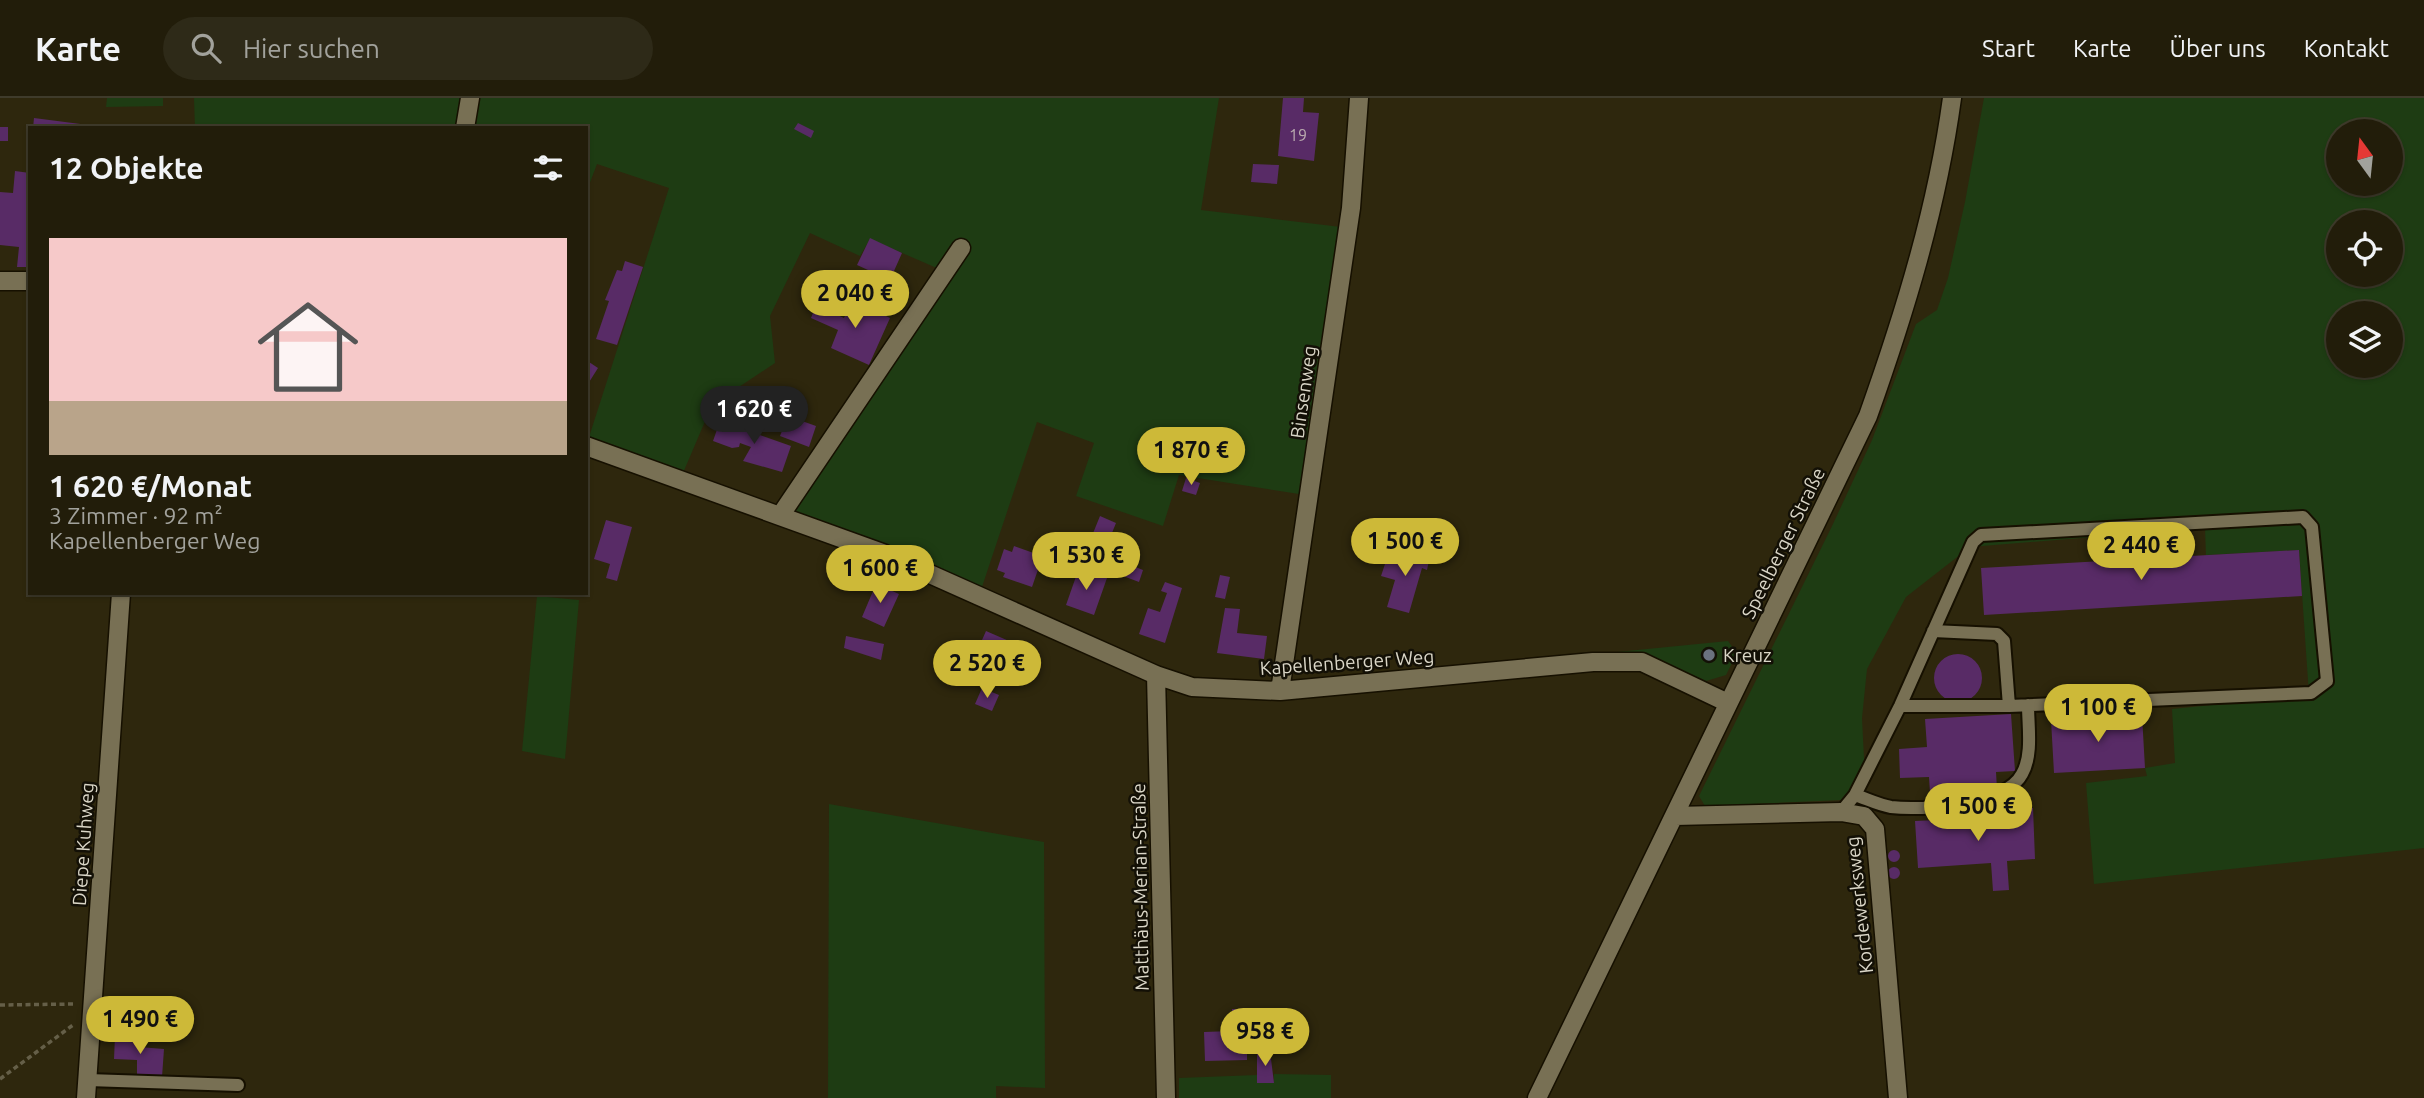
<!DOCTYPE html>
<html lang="de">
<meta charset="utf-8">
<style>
body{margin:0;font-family:Ubuntu,sans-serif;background:#2e2a18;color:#f1f3f6;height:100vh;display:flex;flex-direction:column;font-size:26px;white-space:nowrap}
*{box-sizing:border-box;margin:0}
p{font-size:23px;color:#a2a29c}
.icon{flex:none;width:38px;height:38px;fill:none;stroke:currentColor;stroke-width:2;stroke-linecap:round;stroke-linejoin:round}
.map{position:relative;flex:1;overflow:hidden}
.side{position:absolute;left:28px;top:28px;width:560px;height:469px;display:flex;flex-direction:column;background:#221d0a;border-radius:0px;box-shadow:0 2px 5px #0004,0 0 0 2px #3f3b2b}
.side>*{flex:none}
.needle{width:46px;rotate:345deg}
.fabs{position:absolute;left:2326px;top:21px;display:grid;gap:14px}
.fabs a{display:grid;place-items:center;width:77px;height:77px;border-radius:50%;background:#221d0a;box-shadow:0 2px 5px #0004,0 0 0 2px #3f3b2b;font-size:35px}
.price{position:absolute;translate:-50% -60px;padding:0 16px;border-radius:24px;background:#cdb938;color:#111;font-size:23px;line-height:46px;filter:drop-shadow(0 2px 4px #0008)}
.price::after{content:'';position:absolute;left:50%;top:42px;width:21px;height:16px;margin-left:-10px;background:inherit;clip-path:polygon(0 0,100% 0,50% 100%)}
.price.current{background:#222;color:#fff}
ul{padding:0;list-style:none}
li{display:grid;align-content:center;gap:14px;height:371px;padding:0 21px}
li+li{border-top:2px solid #3f3b2b}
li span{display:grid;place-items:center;height:217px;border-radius:0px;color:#555}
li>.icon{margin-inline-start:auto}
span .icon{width:126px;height:126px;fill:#fffc;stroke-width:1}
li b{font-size:30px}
h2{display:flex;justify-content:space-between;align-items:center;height:84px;padding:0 21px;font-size:30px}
header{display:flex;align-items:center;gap:42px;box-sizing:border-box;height:98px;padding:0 35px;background:#221d0a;border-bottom:2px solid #3f3b2b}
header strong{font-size:33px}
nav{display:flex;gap:38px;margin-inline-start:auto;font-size:24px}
.search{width:490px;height:63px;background:#2e2a18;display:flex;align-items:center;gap:18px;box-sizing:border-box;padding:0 24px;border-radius:38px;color:#a2a29c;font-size:26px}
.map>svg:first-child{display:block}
.green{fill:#1e3c13;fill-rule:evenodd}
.building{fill:#582b66}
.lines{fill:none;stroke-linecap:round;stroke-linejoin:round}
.service-casing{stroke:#161000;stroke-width:16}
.minor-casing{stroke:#161000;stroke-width:21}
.path{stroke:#655f48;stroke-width:3.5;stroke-dasharray:5 3.5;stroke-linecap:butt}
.service{stroke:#787054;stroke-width:12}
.minor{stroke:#787054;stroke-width:18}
.worship-dot{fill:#6b7280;stroke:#131006;stroke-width:2.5}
.labels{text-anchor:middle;stroke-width:5;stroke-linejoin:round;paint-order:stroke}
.number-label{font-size:16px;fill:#baabaf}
.street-label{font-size:19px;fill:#dad6c7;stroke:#131006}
.poi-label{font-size:19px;fill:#dad6c7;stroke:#131006;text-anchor:start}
</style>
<header>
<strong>Karte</strong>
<div class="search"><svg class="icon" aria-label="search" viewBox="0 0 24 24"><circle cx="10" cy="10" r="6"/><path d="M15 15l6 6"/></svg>Hier suchen</div>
<nav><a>Start</a><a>Karte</a><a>Über uns</a><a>Kontakt</a></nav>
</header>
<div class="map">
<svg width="2424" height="1000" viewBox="0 0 2424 1000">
<rect width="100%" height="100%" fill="#2e270d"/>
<!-- green -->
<path class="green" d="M107 0H163V8L106 9Z
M194 0H463L458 30H195Z
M478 0H1219L1201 112 1341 129 1299 396 1179 377 1163 428 1076 398 1094 345 1037 324 982 489 886 447 798 417 794 407 939 171 870 141 860 158 810 135 770 218 775 265 712 307 683 375 589 339 669 90 597 66 586 95V30H473Z
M1984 0H2424V750L2094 786 2086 685 2147 678 2145 670 2175 665 2172 611 2309 597 2299 452 2206 457 2205 430 1970 449 1906 499 1867 571 1862 620 1866 701 1705 708 1699 698 1833 426 1872 342 1916 226 1937 212 1948 180 1965 104ZM2338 33H2390V86H2338ZM2338 124H2390V177H2338ZM2338 215H2390V268H2338Z
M537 498 579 502 565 661 522 653Z
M1728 543 1737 555 1726 577 1706 583 1649 558 1617 554Z
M829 706 1044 744 1045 990 996 988V1000H828Z
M1274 976 1331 977V1000H1179V980L1257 977 1258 985H1274Z"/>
<!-- building -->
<path class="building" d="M1283 0H1304L1303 14 1319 15 1314 63 1278 58Z
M34 20 96 28V30H33Z
M798 25 814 33 811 40 794 31Z
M0 29H8V43H0Z
M1253 66 1279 67 1277 86 1251 84Z
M15 73 30 75V169H17L19 149 0 147V94L13 95Z
M870 140 902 155 890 182 857 167Z
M625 163 643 169 617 247 596 241 609 203 605 202 617 172 622 173Z
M852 202 890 220 869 267 831 250 838 232 811 220 816 207 844 220Z
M586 262 598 270 586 289Z
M788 318 816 328 809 349 780 338Z
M720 323 791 348 782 374 743 363 751 349 740 345 739 349 732 350 713 343Z
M1186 380 1200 385 1196 397 1182 393Z
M1100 418 1116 425 1101 462 1085 455Z
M606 422 632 429 617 483 606 480 610 466 594 461Z
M1047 444 1060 448 1054 467 1041 463 1032 489 1003 479 1005 475 997 472 1004 451 1012 454 1014 448 1042 458Z
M1405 451 1430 458 1427 472 1422 470 1409 515 1387 509 1395 482 1381 478 1387 460 1401 464Z
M2299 452 2302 498 1984 517 1981 470Z
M1128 466 1143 472 1139 484 1123 478Z
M1079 470 1107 480 1094 517 1066 507Z
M1220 477 1230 479 1225 501 1215 499Z
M1165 484 1182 490 1165 545 1139 536 1148 510 1160 514 1167 495 1161 493Z
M876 486 899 496 884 529 862 519Z
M1225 510 1240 511 1237 535 1267 538 1264 561 1217 555Z
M986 533 1009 543 994 577 971 567Z
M846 538 884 546 881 562 844 550Z
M1934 580a24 24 0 1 1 48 0a24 24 0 1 1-48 0Z
M982 590 999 597 992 613 975 606Z
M2011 616 2015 673 1996 674 1997 691 1930 695 1929 679 1900 680 1899 651 1927 649 1925 621Z
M2142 617 2145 670 2054 675 2051 622Z
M2033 710 2035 761 2007 763 2009 792 1993 793 1991 765 1918 770 1915 723 2003 719V712Z
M1888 758a6 6 0 1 1 12 0a6 6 0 1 1-12 0Z
M1888 775a6 6 0 1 1 12 0a6 6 0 1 1-12 0Z
M1232 911H1246L1247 918 1259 917V927L1247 928V962L1205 963 1204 934 1232 933Z
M115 938 139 939V949L164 951 162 979 137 978V962L114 961Z
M1257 953H1270L1274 985H1257Z"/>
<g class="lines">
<defs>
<path id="service" d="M1933 533 1997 536 2004 543 2009 608
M1855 697C1867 701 1879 707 1891 709 1923 713 2006 707 2022 676 2033 657 2028 628 2028 607
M1841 714 1855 697 1900 608 1973 444 1981 437 2303 419 2312 429 2327 583 2311 595 2009 608H1900
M88 982 238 987"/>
<path id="minor" d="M465 30 470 0
M0 183H30
M586 348 885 456 1156 577 1192 589 1280 593 1593 564H1642L1728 605
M780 418 961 150
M1156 577 1166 1000
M1280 593 1351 110 1359 0
M1675 718 1841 714 1864 718 1875 731 1898 1000
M86 1000 121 495
M1537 1000 1868 318C1905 214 1937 110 1952 0"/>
</defs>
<!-- service casing -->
<use href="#service" class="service-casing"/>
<!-- minor casing -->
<use href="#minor" class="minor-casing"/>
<!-- path -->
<path class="path" d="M0 907 75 906
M0 981 73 927"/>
<!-- service -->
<use href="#service" class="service"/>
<!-- minor -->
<use href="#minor" class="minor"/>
</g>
<!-- markers -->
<circle class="worship-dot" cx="1709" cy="557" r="7"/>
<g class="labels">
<!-- number labels -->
<g class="number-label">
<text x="1298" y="43">19</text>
</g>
<!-- street labels -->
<g class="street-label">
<text transform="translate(1303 294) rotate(-82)" y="7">Binsenweg</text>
<text transform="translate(1783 445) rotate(-64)" y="7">Speelberger Straße</text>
<text transform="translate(1347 564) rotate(-4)" y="7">Kapellenberger Weg</text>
<text transform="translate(83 746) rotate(-86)" y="7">Diepe Kuhweg</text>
<text transform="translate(1140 789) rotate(-91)" y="7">Matthäus-Merian-Straße</text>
<text transform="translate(1859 807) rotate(-96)" y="7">Kordewerksweg</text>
</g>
<!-- poi labels -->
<g class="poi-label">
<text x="1723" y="564">Kreuz</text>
</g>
</g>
</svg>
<div class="fabs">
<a><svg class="needle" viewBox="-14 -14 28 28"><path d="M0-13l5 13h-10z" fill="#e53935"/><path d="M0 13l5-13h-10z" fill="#a2a29c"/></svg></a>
<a><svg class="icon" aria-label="locate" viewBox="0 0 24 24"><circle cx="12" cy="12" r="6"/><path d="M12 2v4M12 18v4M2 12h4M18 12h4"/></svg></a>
<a><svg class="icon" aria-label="layers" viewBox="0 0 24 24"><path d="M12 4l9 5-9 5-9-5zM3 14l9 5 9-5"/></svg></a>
</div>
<b class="price" style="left:855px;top:232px">2 040 €</b>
<b class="price current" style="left:754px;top:348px">1 620 €</b>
<b class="price" style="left:1191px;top:389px">1 870 €</b>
<b class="price" style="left:1405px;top:480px">1 500 €</b>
<b class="price" style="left:2141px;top:484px">2 440 €</b>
<b class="price" style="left:1086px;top:494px">1 530 €</b>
<b class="price" style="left:880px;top:507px">1 600 €</b>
<b class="price" style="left:987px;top:602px">2 520 €</b>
<b class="price" style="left:2098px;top:646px">1 100 €</b>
<b class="price" style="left:1978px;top:745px">1 500 €</b>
<b class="price" style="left:140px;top:958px">1 490 €</b>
<b class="price" style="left:1265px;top:970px">958 €</b>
<section class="side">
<h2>12 Objekte<svg class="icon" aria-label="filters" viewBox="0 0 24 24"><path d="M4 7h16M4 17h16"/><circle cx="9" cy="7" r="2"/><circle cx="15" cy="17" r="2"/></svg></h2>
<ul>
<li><span style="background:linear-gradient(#f6c9c9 75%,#b9a48a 0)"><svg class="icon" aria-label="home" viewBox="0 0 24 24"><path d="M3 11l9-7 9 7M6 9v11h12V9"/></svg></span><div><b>1 620 €/Monat</b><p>3 Zimmer · 92 m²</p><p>Kapellenberger Weg</p></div></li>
</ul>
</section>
</div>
